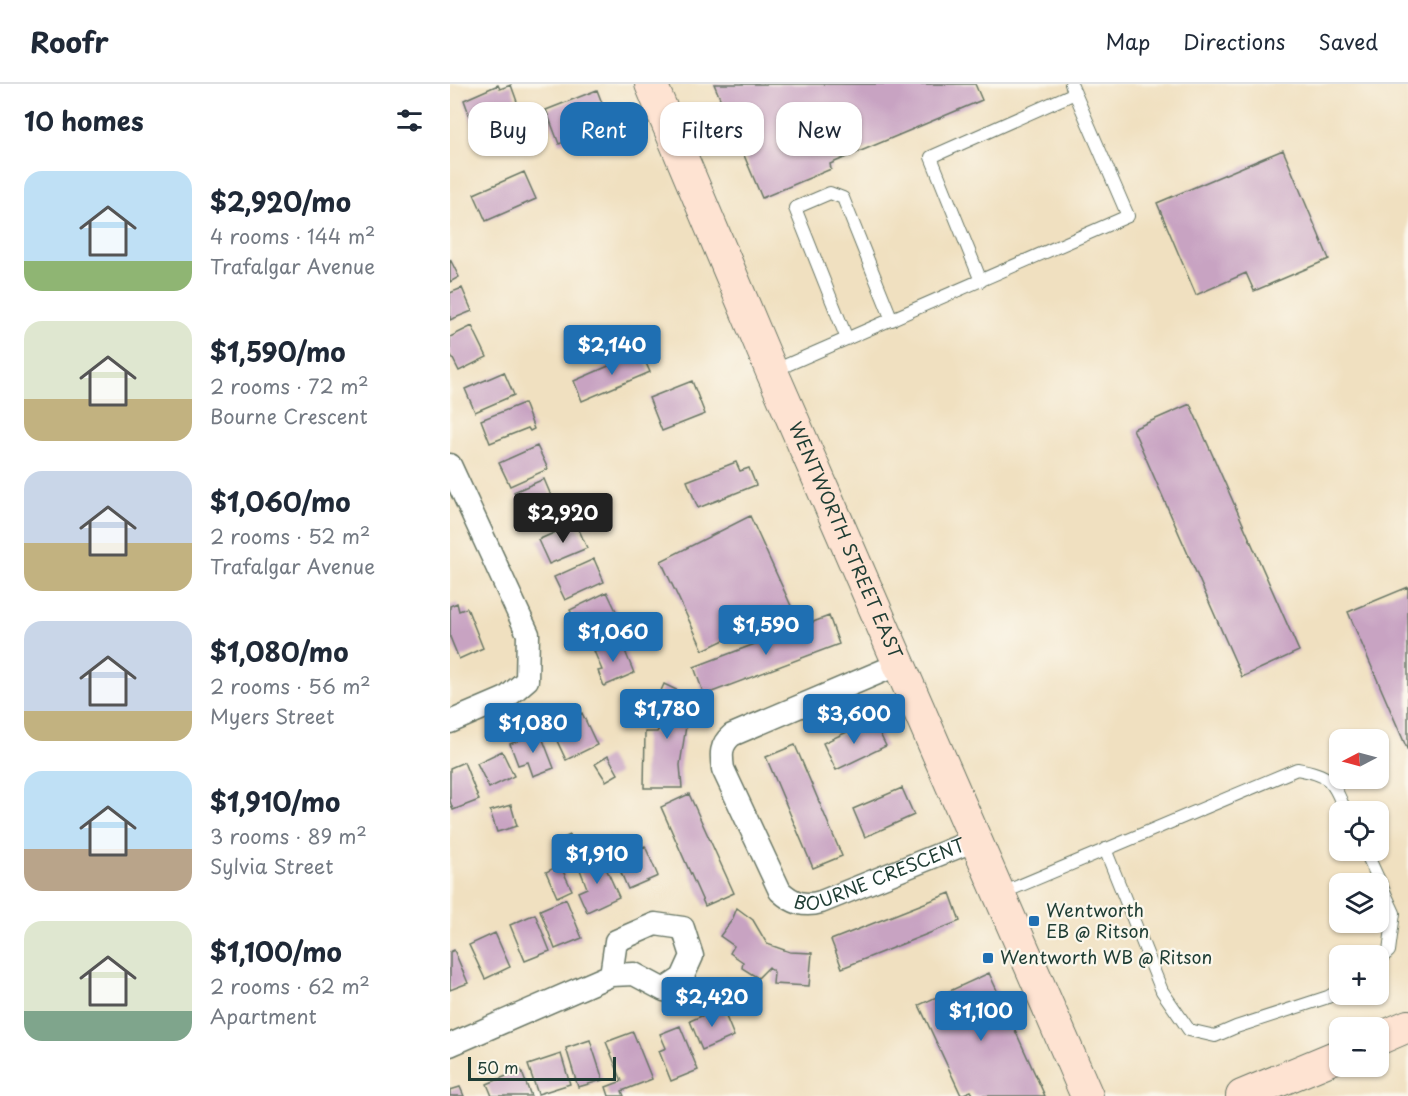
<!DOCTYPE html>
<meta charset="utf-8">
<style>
body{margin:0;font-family:"Playpen Sans",sans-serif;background:#f2f2f3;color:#1f2937;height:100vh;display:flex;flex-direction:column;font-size:22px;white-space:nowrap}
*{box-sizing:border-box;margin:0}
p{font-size:20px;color:#747a83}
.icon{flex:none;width:33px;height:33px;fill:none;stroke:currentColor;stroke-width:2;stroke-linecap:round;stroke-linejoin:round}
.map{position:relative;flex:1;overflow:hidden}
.drawer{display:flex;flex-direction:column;background:#fff;width:450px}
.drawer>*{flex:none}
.banner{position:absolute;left:18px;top:18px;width:570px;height:54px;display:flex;gap:12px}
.needle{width:39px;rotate:264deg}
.buttons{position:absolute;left:879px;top:645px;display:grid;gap:12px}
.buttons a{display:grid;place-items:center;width:60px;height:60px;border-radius:12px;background:#fff;box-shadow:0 2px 4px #0004;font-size:30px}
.scale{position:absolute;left:18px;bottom:15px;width:148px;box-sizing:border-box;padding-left:6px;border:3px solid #1f3d34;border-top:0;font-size:16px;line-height:21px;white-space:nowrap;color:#1f3d34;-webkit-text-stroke:4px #fbf7ec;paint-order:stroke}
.price{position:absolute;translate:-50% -51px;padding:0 14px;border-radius:6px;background:#1f6fb2;color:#fff;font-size:20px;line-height:39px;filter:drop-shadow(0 2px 3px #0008)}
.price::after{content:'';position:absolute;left:50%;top:36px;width:18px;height:14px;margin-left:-9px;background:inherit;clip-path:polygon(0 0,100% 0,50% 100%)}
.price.active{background:#222;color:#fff}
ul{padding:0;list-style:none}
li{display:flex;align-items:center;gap:18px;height:150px;padding:0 24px}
li span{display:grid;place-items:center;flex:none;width:168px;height:120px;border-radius:18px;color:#555}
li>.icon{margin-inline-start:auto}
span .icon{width:72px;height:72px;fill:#fffc;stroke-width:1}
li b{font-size:26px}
h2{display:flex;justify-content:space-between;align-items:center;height:72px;padding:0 24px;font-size:26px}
.tag{padding:0 21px;border-radius:18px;background:#fff;box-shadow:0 2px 4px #0004;font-size:21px;line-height:54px}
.tag.active{background:#1f6fb2;color:#fff}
header{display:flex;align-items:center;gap:36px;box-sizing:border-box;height:84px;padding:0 30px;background:#fff;border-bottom:2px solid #e0e1e3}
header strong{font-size:28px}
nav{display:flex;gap:33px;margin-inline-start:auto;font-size:21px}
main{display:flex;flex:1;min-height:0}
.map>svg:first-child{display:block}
.building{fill:#c8a3c2}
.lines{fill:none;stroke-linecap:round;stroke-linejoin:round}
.lane-casing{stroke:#687665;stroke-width:14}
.street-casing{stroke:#687665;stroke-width:25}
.secondary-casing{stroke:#687665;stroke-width:34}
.lane{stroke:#fff;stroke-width:12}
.street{stroke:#fff;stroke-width:22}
.secondary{stroke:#fee3d2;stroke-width:32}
.poi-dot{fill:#1f6fb2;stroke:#fbf7ec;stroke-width:2}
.labels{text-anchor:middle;stroke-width:4.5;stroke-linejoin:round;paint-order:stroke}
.street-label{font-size:18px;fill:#1f3d34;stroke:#fbf7ec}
.poi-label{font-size:18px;fill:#1f3d34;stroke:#fbf7ec;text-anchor:start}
</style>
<header>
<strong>Roofr</strong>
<nav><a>Map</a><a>Directions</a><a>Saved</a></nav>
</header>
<main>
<section class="drawer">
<h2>10 homes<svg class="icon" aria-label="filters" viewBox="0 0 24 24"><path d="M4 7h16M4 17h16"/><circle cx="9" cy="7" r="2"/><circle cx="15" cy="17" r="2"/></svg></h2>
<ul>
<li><span style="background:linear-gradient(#bfe0f5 75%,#8fb573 0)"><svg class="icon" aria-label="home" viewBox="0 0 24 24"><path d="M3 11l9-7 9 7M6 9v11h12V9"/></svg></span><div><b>$2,920/mo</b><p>4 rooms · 144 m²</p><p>Trafalgar Avenue</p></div></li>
<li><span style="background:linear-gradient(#dfe7d0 65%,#c2b280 0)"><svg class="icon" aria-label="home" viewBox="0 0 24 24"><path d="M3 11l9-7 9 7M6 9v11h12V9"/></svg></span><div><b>$1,590/mo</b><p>2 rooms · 72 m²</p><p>Bourne Crescent</p></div></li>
<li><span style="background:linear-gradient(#c9d6e8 60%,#c2b280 0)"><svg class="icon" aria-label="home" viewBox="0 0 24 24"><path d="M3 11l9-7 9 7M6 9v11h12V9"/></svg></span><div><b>$1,060/mo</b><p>2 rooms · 52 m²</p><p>Trafalgar Avenue</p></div></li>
<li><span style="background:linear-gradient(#c9d6e8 75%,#c2b280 0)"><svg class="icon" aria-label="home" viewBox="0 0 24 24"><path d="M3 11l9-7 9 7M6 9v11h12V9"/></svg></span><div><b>$1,080/mo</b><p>2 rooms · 56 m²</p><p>Myers Street</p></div></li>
<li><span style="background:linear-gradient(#bfe0f5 65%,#b9a48a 0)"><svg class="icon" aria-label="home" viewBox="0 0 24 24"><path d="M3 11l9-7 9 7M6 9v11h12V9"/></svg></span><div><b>$1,910/mo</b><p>3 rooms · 89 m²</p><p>Sylvia Street</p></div></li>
<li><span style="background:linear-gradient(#dfe7d0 75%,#7fa58c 0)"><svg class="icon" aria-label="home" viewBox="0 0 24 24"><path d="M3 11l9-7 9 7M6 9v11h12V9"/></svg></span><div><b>$1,100/mo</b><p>2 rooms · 62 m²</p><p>Apartment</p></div></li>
</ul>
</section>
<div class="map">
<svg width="958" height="1012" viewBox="0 0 958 1012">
<rect width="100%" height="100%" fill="#fbf7ec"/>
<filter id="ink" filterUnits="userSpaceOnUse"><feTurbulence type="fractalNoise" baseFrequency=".0167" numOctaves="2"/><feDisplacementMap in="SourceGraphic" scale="12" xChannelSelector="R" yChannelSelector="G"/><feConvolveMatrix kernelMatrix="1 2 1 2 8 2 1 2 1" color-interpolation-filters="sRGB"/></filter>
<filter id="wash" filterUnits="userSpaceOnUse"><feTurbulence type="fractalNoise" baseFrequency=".008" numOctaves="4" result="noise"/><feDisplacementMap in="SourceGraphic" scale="24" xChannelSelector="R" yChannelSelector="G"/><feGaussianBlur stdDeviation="1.35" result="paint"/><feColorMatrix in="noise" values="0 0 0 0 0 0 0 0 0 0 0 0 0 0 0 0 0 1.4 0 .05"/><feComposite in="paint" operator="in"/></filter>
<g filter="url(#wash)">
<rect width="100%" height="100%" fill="#f0e0c0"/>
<g id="blocks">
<!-- building -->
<path class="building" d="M264 0H525L532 16 380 80 381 85 312 114Z
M48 1 50 5 61 1 70 26 24 44 14 16Z
M147 6 160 40 109 60 96 26Z
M833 66 879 175 804 207 796 189 746 211 707 119Z
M74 88 86 115 36 137 24 110Z
M0 175 9 193 0 198Z
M12 204 22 227 0 236V209Z
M22 242 37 273 9 287 0 269V253Z
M191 268 200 288 132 317 124 297Z
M54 288 64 311 25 328 15 305Z
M242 297 255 330 212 347 199 314Z
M74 319 84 345 80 347 78 344 40 359 31 336Z
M740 320 849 567 792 593 683 345Z
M87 362 98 385 60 402 49 379Z
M286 378 290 387 299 384 306 401 248 424 237 397Z
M94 395 108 428 79 441 64 408Z
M300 432 342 524 253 566 211 477Z
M126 439 137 464 99 480 88 456Z
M144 475 154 498 115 516 104 493Z
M958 503V667L898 528Z
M157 508 168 531 132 550 120 526Z
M7 519 9 527 17 524 33 564 9 575 0 553V522Z
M379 532 389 560 254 611 244 583Z
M171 557 184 589 154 602 148 587 152 586 144 567Z
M214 600 245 615 237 636 230 681 232 704H194L195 648H207L210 643 198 636Z
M132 629 147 661 116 676 101 644Z
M423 636 436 662 386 686 373 659Z
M90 648 104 684 83 692 78 678 68 681 60 660Z
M345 661 392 772 363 784 316 673Z
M52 667 64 692 39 704 27 679Z
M158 672 168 690 156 697 145 680Z
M14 678 29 716 3 726 0 717V684Z
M452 704 464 731 415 753 403 725Z
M239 710 284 809 255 822 211 723Z
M61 721 67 742 47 748 40 727Z
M120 751 130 770 114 777 105 758Z
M195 762 208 792 178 805 165 775Z
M151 773 169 813 137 828 128 808 137 804 129 783Z
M110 781 122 806 107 813 96 788Z
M500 809 510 837 392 884 381 856Z
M116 815 132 854 105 865 90 826Z
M287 824 303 836 317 860 340 868 362 869 359 902 323 900 324 888 319 883 308 894 292 884 293 878 280 869 284 862 270 852 282 836Z
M85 830 100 867 75 877 60 841Z
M45 849 60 883 35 895 19 861Z
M4 866 18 899 0 906V868Z
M539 889 595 1012H524L521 1007 511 1011 469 921Z
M272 923 284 952 252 966 240 937Z
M230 942 248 986 221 997 209 967 216 964 210 950Z
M183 948 202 995 172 1007 174 1012H159L156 1003 172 997 156 958Z
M140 956 153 996 128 1003 116 964Z
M111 970 120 1000 88 1010 78 981Z
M71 986 81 1012H42L37 1000Z
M10 1003 14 1012H0V1006Z"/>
</g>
</g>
<g filter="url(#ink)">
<use href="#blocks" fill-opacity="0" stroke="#687665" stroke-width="1.5"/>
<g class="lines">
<defs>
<path id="lane" d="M531 197 481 73 625 9
M397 255 345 124 380 109 393 114 442 236
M323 287 678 132 621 0
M655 765 712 907 739 946 765 952 786 943 878 913 890 906
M915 766 944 829 939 867 928 877
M550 810 847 685C882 691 882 697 896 728"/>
<g id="street">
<path d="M0 381 78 550 77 596 56 614 0 638"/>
<path id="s1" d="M449 580 282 651C270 661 271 671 273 685L330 807C343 819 354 823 371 818L525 756"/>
<path d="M0 961 161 891 184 890 214 906 232 894 242 872 233 844 205 840 166 857 161 891"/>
</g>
<g id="secondary">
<path id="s2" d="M201 0 322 288 637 1012"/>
<path d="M928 955 958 942"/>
<path d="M792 1012 890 971"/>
</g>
</defs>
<!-- lane casing -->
<use href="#lane" class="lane-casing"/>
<!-- street casing -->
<use href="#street" class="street-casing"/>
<!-- secondary casing -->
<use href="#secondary" class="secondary-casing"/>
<!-- lane -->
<use href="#lane" class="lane"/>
<!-- street -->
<use href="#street" class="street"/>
<!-- secondary -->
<use href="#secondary" class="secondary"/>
</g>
</g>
<!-- markers -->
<g class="poi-dot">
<rect x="578" y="831" width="12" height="12" rx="3"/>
<rect x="532" y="868" width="12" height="12" rx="3"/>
</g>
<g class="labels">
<!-- street labels -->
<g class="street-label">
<text dy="6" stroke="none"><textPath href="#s2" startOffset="496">WENTWORTH STREET EAST</textPath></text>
<text dy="6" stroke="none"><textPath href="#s1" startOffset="462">BOURNE CRESCENT</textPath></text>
</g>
<!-- poi labels -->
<g class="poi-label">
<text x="596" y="833">Wentworth<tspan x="596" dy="21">EB @ Ritson</tspan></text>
<text x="550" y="880">Wentworth WB @ Ritson</text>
</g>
</g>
</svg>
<div class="buttons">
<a><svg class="needle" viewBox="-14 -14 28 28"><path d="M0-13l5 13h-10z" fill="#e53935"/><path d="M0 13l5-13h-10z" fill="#747a83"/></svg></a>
<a><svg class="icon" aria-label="locate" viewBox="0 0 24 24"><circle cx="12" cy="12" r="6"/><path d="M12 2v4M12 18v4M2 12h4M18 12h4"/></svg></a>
<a><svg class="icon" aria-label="layers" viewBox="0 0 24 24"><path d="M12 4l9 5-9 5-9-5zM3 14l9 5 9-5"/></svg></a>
<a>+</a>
<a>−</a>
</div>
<div class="scale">50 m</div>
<b class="price" style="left:162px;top:292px">$2,140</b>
<b class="price active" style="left:113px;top:460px">$2,920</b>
<b class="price" style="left:316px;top:572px">$1,590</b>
<b class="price" style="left:163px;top:579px">$1,060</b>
<b class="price" style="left:217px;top:656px">$1,780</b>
<b class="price" style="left:404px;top:661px">$3,600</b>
<b class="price" style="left:83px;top:670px">$1,080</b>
<b class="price" style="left:147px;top:801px">$1,910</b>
<b class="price" style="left:262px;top:944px">$2,420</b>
<b class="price" style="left:531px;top:958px">$1,100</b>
<div class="banner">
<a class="tag">Buy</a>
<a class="tag active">Rent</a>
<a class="tag">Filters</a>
<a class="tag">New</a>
</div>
</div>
</main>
